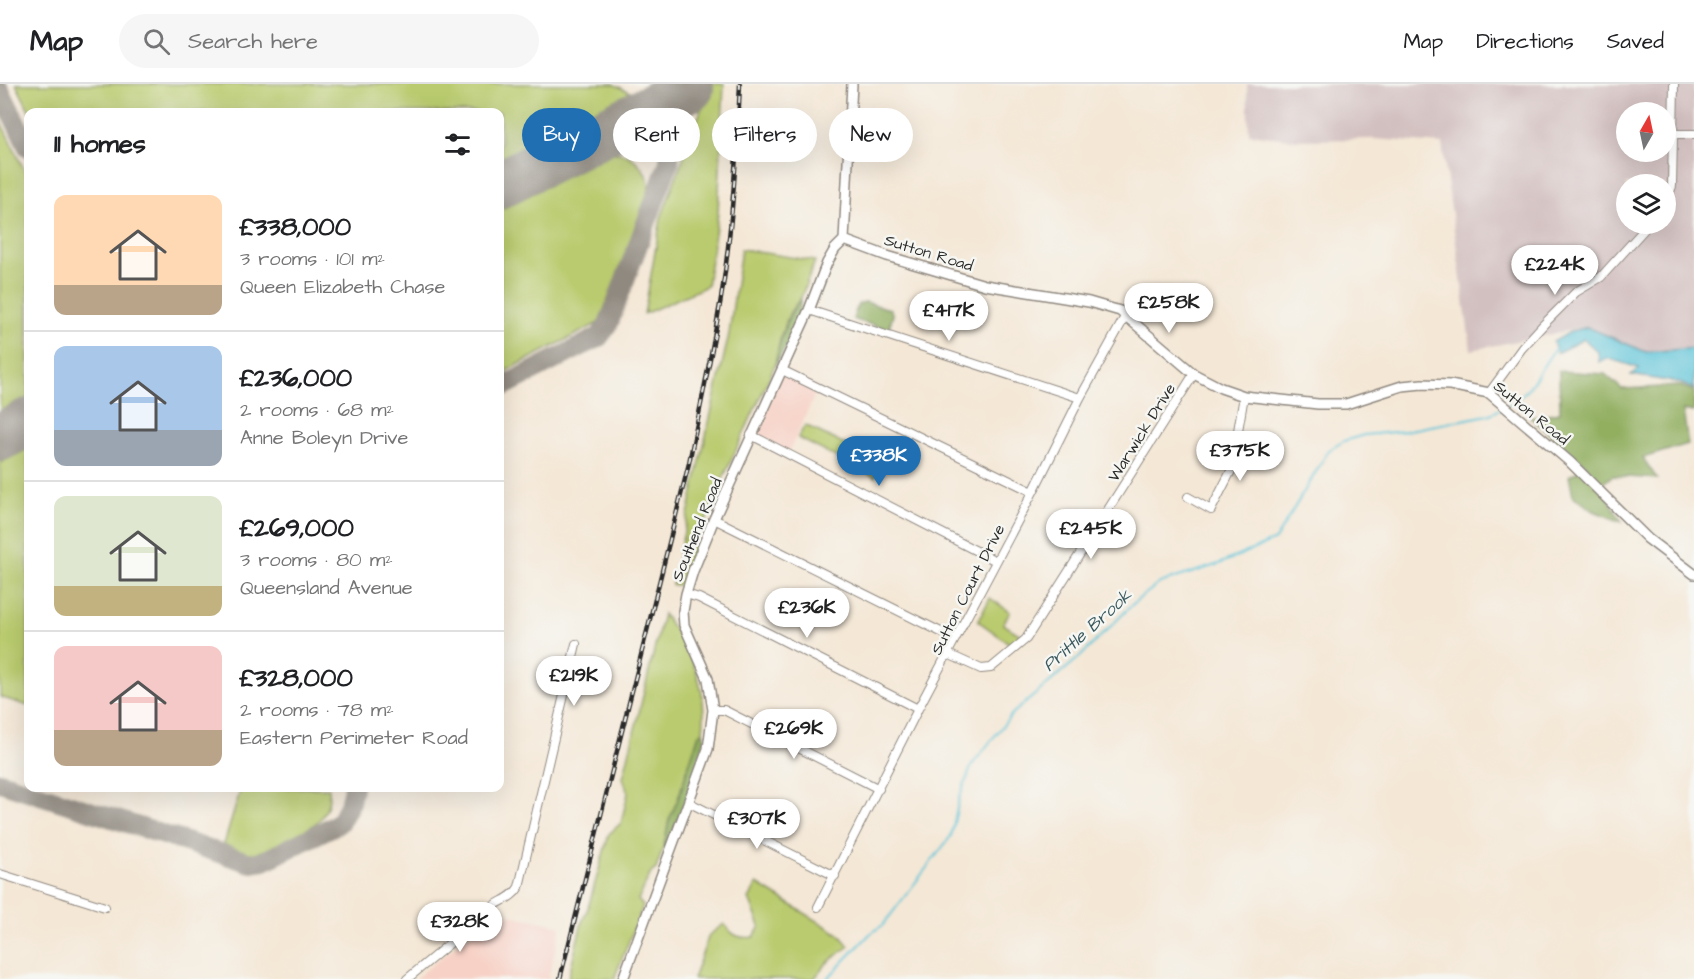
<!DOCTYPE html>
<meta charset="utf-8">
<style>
body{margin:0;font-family:"Architects Daughter",sans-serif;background:#f6f6f6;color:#202124;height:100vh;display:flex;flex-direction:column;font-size:22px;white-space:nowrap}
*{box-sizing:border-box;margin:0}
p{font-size:20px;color:#757577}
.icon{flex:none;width:33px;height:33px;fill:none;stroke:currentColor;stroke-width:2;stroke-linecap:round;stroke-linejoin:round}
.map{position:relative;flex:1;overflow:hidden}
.sheet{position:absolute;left:24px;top:24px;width:480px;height:684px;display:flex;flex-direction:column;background:#fff;border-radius:12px;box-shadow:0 6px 24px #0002}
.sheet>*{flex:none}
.banner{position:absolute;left:522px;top:24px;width:570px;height:54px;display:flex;gap:12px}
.needle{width:39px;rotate:9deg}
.fabs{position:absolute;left:1616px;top:18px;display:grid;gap:12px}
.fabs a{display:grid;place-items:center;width:60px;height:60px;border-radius:50%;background:#fff;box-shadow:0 6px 24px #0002;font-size:30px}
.price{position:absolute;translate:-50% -51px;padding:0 14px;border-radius:21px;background:#fff;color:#222;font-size:20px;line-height:39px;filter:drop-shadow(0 2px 3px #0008)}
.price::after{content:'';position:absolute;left:50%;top:36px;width:18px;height:14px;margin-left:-9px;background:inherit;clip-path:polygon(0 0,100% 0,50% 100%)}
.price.current{background:#1f6fb2;color:#fff}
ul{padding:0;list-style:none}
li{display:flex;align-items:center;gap:18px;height:150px;padding:0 30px}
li+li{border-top:2px solid #e0e0e0}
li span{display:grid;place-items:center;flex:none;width:168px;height:120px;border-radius:12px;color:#555}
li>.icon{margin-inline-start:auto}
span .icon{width:72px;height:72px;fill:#fffc;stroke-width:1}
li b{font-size:26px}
h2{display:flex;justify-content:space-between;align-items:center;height:72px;padding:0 30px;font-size:26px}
.chip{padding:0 21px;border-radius:27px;background:#fff;box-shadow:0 6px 24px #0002;font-size:21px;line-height:54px}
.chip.current{background:#1f6fb2;color:#fff}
header{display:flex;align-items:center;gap:36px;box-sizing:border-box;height:84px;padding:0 30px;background:#fff;border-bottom:2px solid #e0e0e0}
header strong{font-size:28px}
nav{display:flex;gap:33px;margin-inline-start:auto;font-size:21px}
.search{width:420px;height:54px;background:#f6f6f6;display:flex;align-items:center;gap:15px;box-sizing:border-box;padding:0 21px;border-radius:33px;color:#757577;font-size:22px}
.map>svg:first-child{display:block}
.built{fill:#f7d1c6}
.industrial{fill:#d2bfbf;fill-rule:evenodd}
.green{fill:#b9cb6e;stroke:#727b4c;stroke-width:1.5}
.forest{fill:#92af61;stroke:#5e6d46;stroke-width:1.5}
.water{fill:#5dc4d9;stroke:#447882;stroke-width:1.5}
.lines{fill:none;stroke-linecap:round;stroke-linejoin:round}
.stream{stroke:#5dc4d9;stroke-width:2}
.taxiway{stroke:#908980;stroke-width:20}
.runway{stroke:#908980;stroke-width:48}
.minor-casing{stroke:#908980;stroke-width:10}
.tertiary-casing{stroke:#908980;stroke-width:12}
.minor{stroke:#fff;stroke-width:8}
.tertiary{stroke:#fff;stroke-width:9}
.rail-casing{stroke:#2b2b2b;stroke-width:4.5}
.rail{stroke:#f6f6f2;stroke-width:2;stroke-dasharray:7;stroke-linecap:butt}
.labels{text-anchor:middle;stroke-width:5;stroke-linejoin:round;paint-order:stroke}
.street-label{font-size:16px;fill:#2b2b2b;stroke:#f6f6f2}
.water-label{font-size:18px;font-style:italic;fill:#3a595f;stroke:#f6f6f2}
</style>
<header>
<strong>Map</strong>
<div class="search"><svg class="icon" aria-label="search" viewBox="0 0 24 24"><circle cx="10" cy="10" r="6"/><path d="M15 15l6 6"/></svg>Search here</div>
<nav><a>Map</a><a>Directions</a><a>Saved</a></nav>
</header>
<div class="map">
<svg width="1694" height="895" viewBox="0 0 1694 895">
<rect width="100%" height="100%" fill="#f6f6f2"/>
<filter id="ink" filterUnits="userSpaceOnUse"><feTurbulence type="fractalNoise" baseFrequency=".0167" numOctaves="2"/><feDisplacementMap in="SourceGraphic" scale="12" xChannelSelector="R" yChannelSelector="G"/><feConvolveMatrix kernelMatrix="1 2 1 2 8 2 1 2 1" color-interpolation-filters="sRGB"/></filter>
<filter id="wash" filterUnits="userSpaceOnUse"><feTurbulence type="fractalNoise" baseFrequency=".008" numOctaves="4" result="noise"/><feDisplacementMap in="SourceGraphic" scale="24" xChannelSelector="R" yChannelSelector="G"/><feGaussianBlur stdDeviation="1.35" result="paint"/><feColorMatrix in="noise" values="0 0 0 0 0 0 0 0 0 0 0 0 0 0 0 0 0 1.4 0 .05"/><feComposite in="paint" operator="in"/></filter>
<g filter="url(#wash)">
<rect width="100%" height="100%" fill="#f4e7d5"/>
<!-- built -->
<path class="built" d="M782 286 818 304 788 370 751 351Z
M497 828 561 842 548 895H415Z"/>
<!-- industrial -->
<path class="industrial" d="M1247 0H1694V264L1646 268 1587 243 1471 266 1442 60 1374 55 1297 56 1249 50ZM1626 28H1665V68H1626ZM1626 100H1665V140H1626Z"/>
<!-- green -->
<path class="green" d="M16 0H613L628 7 635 12 500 81V28H30Z
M691 0H724L718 129 707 202 644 230 661 134 702 23Z
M0 36 28 94V319L0 334Z
M612 69C633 67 651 88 649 108 648 125 640 142 634 157 624 184 614 210 604 236L500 290V126Z
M741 165 815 177 801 214 790 228 781 251 775 281 715 412 706 437H702L692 457 693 463 682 501H672L729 250Z
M805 341 882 379 875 393 798 354Z
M28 365V622L0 613V379Z
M990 514 1010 528 1003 540 1024 553 1013 562 978 537Z
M663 530C691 566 708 601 703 648L699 650 678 715 669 736 665 759 656 785 651 789 638 816 643 822 614 895H568L582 838 588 824 609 750 621 739 628 709 623 694Z
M241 704H329C330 713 328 723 323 731 316 744 269 767 254 769 242 770 233 767 224 760Z
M757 800 839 850 849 862 827 879 814 895H693L709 851 724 840C733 852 739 855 754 853L760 842 749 815Z"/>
<!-- forest -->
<path class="forest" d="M801 214C799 240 789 259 775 281 780 256 785 235 801 214Z
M865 218 890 225 893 231 888 246 853 235 858 220Z
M1559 287 1605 290 1622 305 1681 302 1694 307V328L1683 326 1688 360 1643 374 1657 395 1612 392 1601 401 1622 438 1594 427 1573 412 1569 392 1587 382 1530 333 1560 328Z
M703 648 705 655C693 693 683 732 663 766L669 736 678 715 699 650Z"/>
<!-- water -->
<path class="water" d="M1587 243 1646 268 1694 264V305L1680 299 1631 291 1639 284 1607 274 1599 278 1598 268 1584 255 1557 269 1553 258 1570 248Z"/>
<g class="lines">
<!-- stream -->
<path class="stream" d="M1508 321C1533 308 1539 284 1556 264
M827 895 870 850 883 841 951 752 959 715 972 681 1012 630 1081 572 1136 517 1160 499 1219 480 1275 456 1329 366 1344 357 1364 351 1405 347 1488 331 1501 325"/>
<!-- taxiway -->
<path class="taxiway" d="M0 6 28 63
M500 304 599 253 608 241 669 78C672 41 652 34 620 39
M0 698 251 779 264 777 339 739 349 722 353 704"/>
<!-- runway -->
<path class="runway" d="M500 100 690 4
M0 353 28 338"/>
</g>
</g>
<g filter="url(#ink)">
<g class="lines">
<defs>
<path id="minor" d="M1674 50H1694
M1665 121 1672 102 1674 0
M809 226 1080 314
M782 286 1033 408
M1489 309 1522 264 1544 240 1576 208 1601 193 1649 140
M751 351 996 477
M1188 413 1211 426 1231 387 1244 312
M714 435 955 555
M686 510 699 514 918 625
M948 570 981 585 991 584 1026 555 1194 290
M713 626H724L879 705
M690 719 835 792
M0 790 105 823
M818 823 918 625 1033 408 1080 314 1126 231
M407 895C435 872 462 849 490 825 500 816 512 815 519 803L576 560"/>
<path id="tertiary" d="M844 156 887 172 985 201 1089 218 1120 227 1194 290 1221 304 1244 312 1318 320H1346L1402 302 1422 300 1450 301 1489 309 1570 378 1648 455 1694 490
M844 156 852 0
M623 895 708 665 713 626 708 595 684 541 683 527 686 510 693 487 714 435 809 226 827 179 835 165 844 156"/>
</defs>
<!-- minor casing -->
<use href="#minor" class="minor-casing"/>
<!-- tertiary casing -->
<use href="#tertiary" class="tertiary-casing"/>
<!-- minor -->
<use href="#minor" class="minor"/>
<!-- tertiary -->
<use href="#tertiary" class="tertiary"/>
<defs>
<path id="rail" d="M560 895 689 379C701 318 715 257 724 195 733 131 737 65 740 0"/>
</defs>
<!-- rail casing -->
<use href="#rail" class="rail-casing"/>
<!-- rail -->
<use href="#rail" class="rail"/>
</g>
</g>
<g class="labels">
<!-- street labels -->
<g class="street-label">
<text transform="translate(929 168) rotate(17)" y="6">Sutton Road</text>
<text transform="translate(1532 328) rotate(39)" y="6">Sutton Road</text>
<text transform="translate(1141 348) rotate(-58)" y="6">Warwick Drive</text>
<text transform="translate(696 445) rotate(-68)" y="6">Southend Road</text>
<text transform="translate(967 505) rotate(-63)" y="6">Sutton Court Drive</text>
</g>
<!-- water labels -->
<g class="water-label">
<text transform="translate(1087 546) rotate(-42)" y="6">Prittle Brook</text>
</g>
</g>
</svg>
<div class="fabs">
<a><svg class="needle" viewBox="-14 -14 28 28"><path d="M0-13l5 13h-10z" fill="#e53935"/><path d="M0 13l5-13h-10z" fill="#757577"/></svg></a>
<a><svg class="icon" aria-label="layers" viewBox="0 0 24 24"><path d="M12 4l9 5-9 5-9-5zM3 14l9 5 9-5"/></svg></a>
</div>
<b class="price" style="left:1555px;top:212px">£224K</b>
<b class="price" style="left:1169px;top:250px">£258K</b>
<b class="price" style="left:949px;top:258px">£417K</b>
<b class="price" style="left:1240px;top:398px">£375K</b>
<b class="price current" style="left:879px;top:403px">£338K</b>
<b class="price" style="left:1091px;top:476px">£245K</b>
<b class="price" style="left:807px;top:555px">£236K</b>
<b class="price" style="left:574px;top:623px">£219K</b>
<b class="price" style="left:794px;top:676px">£269K</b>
<b class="price" style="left:757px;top:766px">£307K</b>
<b class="price" style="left:460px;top:869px">£328K</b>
<div class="banner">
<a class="chip current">Buy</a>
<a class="chip">Rent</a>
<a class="chip">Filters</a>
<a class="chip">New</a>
</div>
<section class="sheet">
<h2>11 homes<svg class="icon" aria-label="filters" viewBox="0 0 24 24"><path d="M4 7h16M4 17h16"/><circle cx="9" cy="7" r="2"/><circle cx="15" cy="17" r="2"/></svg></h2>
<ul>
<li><span style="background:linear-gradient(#ffd9b3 75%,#b9a48a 0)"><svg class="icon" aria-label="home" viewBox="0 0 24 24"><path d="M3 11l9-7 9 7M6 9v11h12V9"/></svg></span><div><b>£338,000</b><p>3 rooms · 101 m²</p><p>Queen Elizabeth Chase</p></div></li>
<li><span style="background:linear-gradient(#a9c7e8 70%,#9aa5b1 0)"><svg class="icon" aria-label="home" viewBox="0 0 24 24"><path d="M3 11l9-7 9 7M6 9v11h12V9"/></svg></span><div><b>£236,000</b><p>2 rooms · 68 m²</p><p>Anne Boleyn Drive</p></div></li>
<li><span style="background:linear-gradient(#dfe7d0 75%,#c2b280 0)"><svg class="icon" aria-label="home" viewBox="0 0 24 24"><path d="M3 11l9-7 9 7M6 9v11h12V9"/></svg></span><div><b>£269,000</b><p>3 rooms · 80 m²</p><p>Queensland Avenue</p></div></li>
<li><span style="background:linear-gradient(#f6c9c9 70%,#b9a48a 0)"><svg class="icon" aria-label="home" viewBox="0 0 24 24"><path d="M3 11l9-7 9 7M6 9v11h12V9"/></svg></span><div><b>£328,000</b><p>2 rooms · 78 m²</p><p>Eastern Perimeter Road</p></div></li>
</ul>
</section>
</div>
